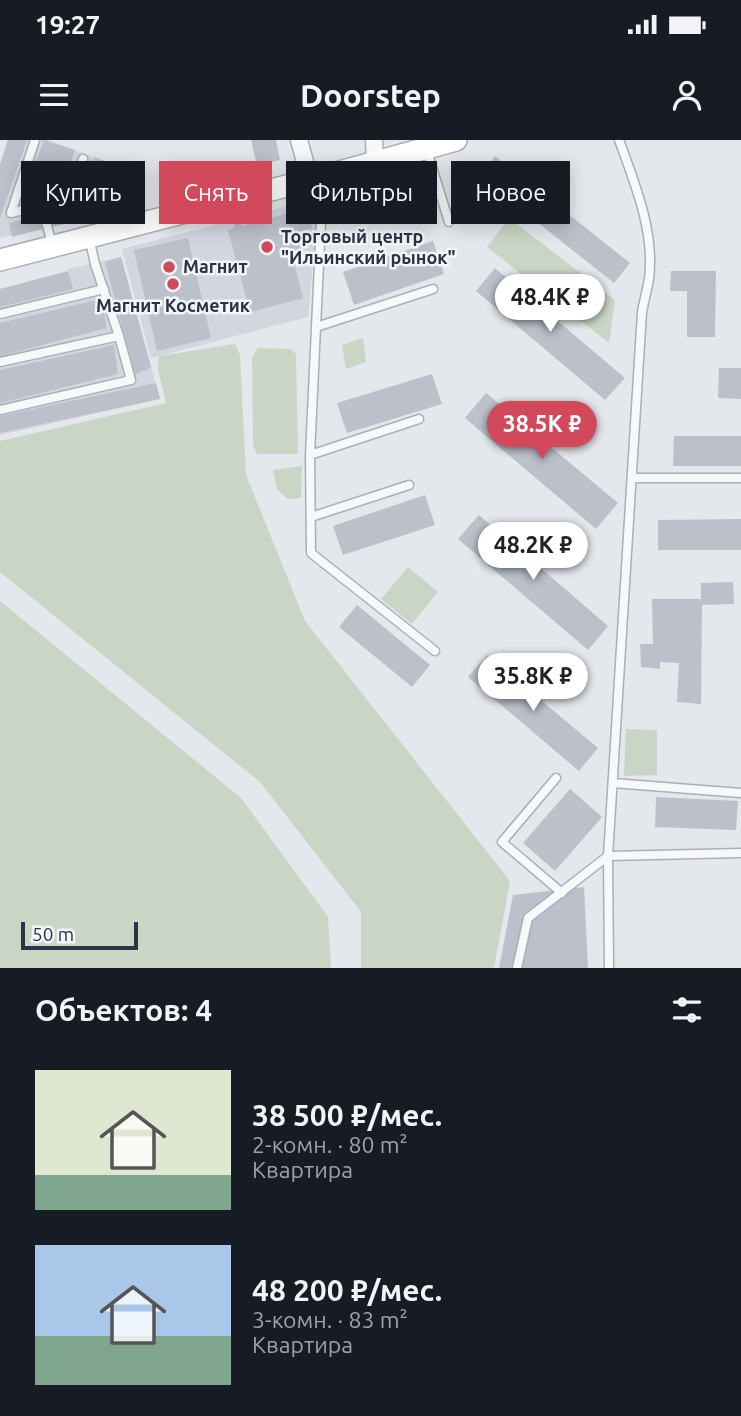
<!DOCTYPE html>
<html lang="ru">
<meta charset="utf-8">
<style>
body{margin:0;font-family:Ubuntu,sans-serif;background:#242831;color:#f1f3f6;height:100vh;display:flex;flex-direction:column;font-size:26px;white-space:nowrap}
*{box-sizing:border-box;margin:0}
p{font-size:23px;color:#9ea1a6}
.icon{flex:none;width:38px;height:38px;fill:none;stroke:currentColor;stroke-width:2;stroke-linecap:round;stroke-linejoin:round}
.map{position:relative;height:828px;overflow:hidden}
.sheet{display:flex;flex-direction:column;background:#171b24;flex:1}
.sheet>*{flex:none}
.guide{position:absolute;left:21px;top:21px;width:700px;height:63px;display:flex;gap:14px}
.scale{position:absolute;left:21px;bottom:18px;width:117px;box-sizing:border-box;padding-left:7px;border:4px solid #2b3445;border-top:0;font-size:19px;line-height:24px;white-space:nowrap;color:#2b3445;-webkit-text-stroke:5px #f4f6f9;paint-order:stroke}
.price{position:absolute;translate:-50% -60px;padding:0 16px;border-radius:24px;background:#fff;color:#222;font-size:23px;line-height:46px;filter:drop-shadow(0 2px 4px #0008)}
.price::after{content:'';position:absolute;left:50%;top:42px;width:21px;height:16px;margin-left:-10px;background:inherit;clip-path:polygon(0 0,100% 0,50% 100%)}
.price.current{background:#d1495b;color:#fff}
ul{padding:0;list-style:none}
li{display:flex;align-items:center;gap:21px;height:175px;padding:0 35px}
li span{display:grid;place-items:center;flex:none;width:196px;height:140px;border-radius:0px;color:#555}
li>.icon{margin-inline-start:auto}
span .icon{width:84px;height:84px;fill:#fffc;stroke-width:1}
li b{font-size:30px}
h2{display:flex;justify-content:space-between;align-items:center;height:84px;padding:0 35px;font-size:30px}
.chip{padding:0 24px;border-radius:0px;background:#171b24;box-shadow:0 4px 18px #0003;font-size:24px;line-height:63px}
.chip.current{background:#d1495b;color:#fff}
.status{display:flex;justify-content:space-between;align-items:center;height:49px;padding:0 35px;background:#171b24;direction:ltr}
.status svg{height:19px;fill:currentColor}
header{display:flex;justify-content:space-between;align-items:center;height:91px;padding:0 35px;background:#171b24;font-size:32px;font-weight:600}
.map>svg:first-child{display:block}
.built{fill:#d2d6de}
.green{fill:#c9d6c5}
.building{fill:#bbc0ca}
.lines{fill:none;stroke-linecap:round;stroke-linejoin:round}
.lane-casing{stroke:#a9aeb7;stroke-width:11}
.street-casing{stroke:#a9aeb7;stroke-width:19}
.secondary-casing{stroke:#a9aeb7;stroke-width:24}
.lane{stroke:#f7f8fa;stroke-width:8}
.street{stroke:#f7f8fa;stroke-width:16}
.secondary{stroke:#fff;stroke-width:21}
.poi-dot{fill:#d1495b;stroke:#f4f6f9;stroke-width:2.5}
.labels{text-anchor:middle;stroke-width:5;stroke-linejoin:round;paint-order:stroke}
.poi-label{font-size:18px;font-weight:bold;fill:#2b3445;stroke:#f4f6f9;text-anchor:start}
</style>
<div class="status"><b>19:27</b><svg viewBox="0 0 49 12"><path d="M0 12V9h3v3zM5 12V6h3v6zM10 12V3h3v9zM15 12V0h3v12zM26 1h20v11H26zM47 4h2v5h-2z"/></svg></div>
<header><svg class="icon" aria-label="menu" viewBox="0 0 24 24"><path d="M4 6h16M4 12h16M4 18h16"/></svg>Doorstep<svg class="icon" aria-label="person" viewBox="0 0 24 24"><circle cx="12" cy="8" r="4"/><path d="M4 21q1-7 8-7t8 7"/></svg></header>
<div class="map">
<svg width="741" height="828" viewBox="0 0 741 828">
<rect width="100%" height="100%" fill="#e4e7ec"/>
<!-- built -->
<path class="built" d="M8 0H48L111 24 88 79 0 98V24Z
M319 58 308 177 151 218 122 109Z
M121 117 160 259 0 295V149L67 132 68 129Z"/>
<!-- green -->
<path class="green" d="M509 78 615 160 609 203 487 107Z
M363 198 366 222 346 229 342 205Z
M235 204 240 215 246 335 305 481 510 741 494 828H361V772L260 642 0 432V301L166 263 158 230 159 216Z
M258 208 291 209 296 214 298 314H257L253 305 252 217Z
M302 326 301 358 288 359 277 349 273 330Z
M408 427 438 452 412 484 381 459Z
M0 461 241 658 328 777 331 828H0Z
M626 589 657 590V635L624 636Z"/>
<!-- building -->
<path class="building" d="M8 0H27L0 78V24Z
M44 0 75 10 57 57 43 51 42 56 25 50Z
M251 0H276L280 20 257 26Z
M495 16 630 123 614 143 479 36Z
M95 17 111 24 88 79 51 87 48 71 76 64Z
M419 25 429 55 389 68 379 38Z
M307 68 312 88 297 92 305 121 294 124 303 158 250 172 228 90 235 88 233 82 240 80 242 86Z
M31 78 32 83 40 81 42 89 12 97 9 83Z
M188 98 211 198 157 211 134 110Z
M433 101 444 134 354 165 343 132Z
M121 117 151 227 135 235 105 122Z
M495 128 625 238 605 260 476 151Z
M68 131 73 149 0 167V149Z
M671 131H716L715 197H687V151H670Z
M101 159 107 188 0 216V183Z
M114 205 118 234 0 263V230Z
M719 228H741V259L718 258Z
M432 234 442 264 347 293 337 263Z
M156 243 160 259 0 293V276Z
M486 253 618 363 596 389 465 278Z
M674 296H741V326H673Z
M425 355 435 385 343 415 333 386Z
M479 375 608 486 588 510 458 399Z
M741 379V410H658V380Z
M733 442 734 464 702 465 701 564 677 562 679 523 660 522V529L641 527 640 504H653L652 459H701V443Z
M357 465 430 525 412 547 339 487Z
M487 515 598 608 579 631 468 537Z
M570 649 602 677 555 731 523 703Z
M656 657 738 661 736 690 655 687Z
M584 747 588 828H499L513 755Z"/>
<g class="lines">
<defs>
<path id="lane" d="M35 0 11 73 67 59 83 19
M426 8 449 82
M323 39 310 315 311 413 435 511
M42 67 52 104
M89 97 95 124 119 196 131 240
M0 174 104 149
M316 187 433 149
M0 222 119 196
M0 270 131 240H128
M310 315 419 279
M632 338H741
M311 377 409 345
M556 638 502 702 562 753
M613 643 741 653
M517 828 528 778 608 716 741 713
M609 828 608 716 642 172C644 161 647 150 649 139 655 92 635 44 619 0"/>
<path id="street" d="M299 0 310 40
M374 0 375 23"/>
<path id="secondary" d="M0 120 310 40 456 0"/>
</defs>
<!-- lane casing -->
<use href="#lane" class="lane-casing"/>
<!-- street casing -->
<use href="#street" class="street-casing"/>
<!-- secondary casing -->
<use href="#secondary" class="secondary-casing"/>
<!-- lane -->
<use href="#lane" class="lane"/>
<!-- street -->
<use href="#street" class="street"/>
<!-- secondary -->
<use href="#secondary" class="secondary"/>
</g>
<!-- markers -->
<g class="poi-dot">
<circle cx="267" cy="107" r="7"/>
<circle cx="169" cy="127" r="7"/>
<circle cx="173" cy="144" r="7"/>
</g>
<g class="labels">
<!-- poi labels -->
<g class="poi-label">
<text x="281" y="103">Торговый центр<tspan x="281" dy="21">"Ильинский рынок"</tspan></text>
<text x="183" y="133">Магнит</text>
<text x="173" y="172" text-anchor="middle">Магнит Косметик</text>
</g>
</g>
</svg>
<div class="scale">50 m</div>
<b class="price" style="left:550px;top:194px">48.4K ₽</b>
<b class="price current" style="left:542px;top:321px">38.5K ₽</b>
<b class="price" style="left:533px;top:442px">48.2K ₽</b>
<b class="price" style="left:533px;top:573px">35.8K ₽</b>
<div class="guide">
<a class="chip">Купить</a>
<a class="chip current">Снять</a>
<a class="chip">Фильтры</a>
<a class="chip">Новое</a>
</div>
</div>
<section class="sheet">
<h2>Объектов: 4<svg class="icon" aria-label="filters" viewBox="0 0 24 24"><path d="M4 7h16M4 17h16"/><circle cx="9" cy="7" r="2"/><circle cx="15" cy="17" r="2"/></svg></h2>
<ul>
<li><span style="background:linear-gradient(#dfe7d0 75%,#7fa58c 0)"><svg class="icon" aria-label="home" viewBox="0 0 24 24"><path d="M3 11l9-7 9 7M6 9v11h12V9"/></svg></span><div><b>38 500 ₽/мес.</b><p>2-комн. · 80 m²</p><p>Квартира</p></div></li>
<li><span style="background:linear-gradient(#a9c7e8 65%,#7fa58c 0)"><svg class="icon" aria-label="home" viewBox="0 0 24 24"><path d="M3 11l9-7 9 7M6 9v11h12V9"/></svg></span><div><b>48 200 ₽/мес.</b><p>3-комн. · 83 m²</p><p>Квартира</p></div></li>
</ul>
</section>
